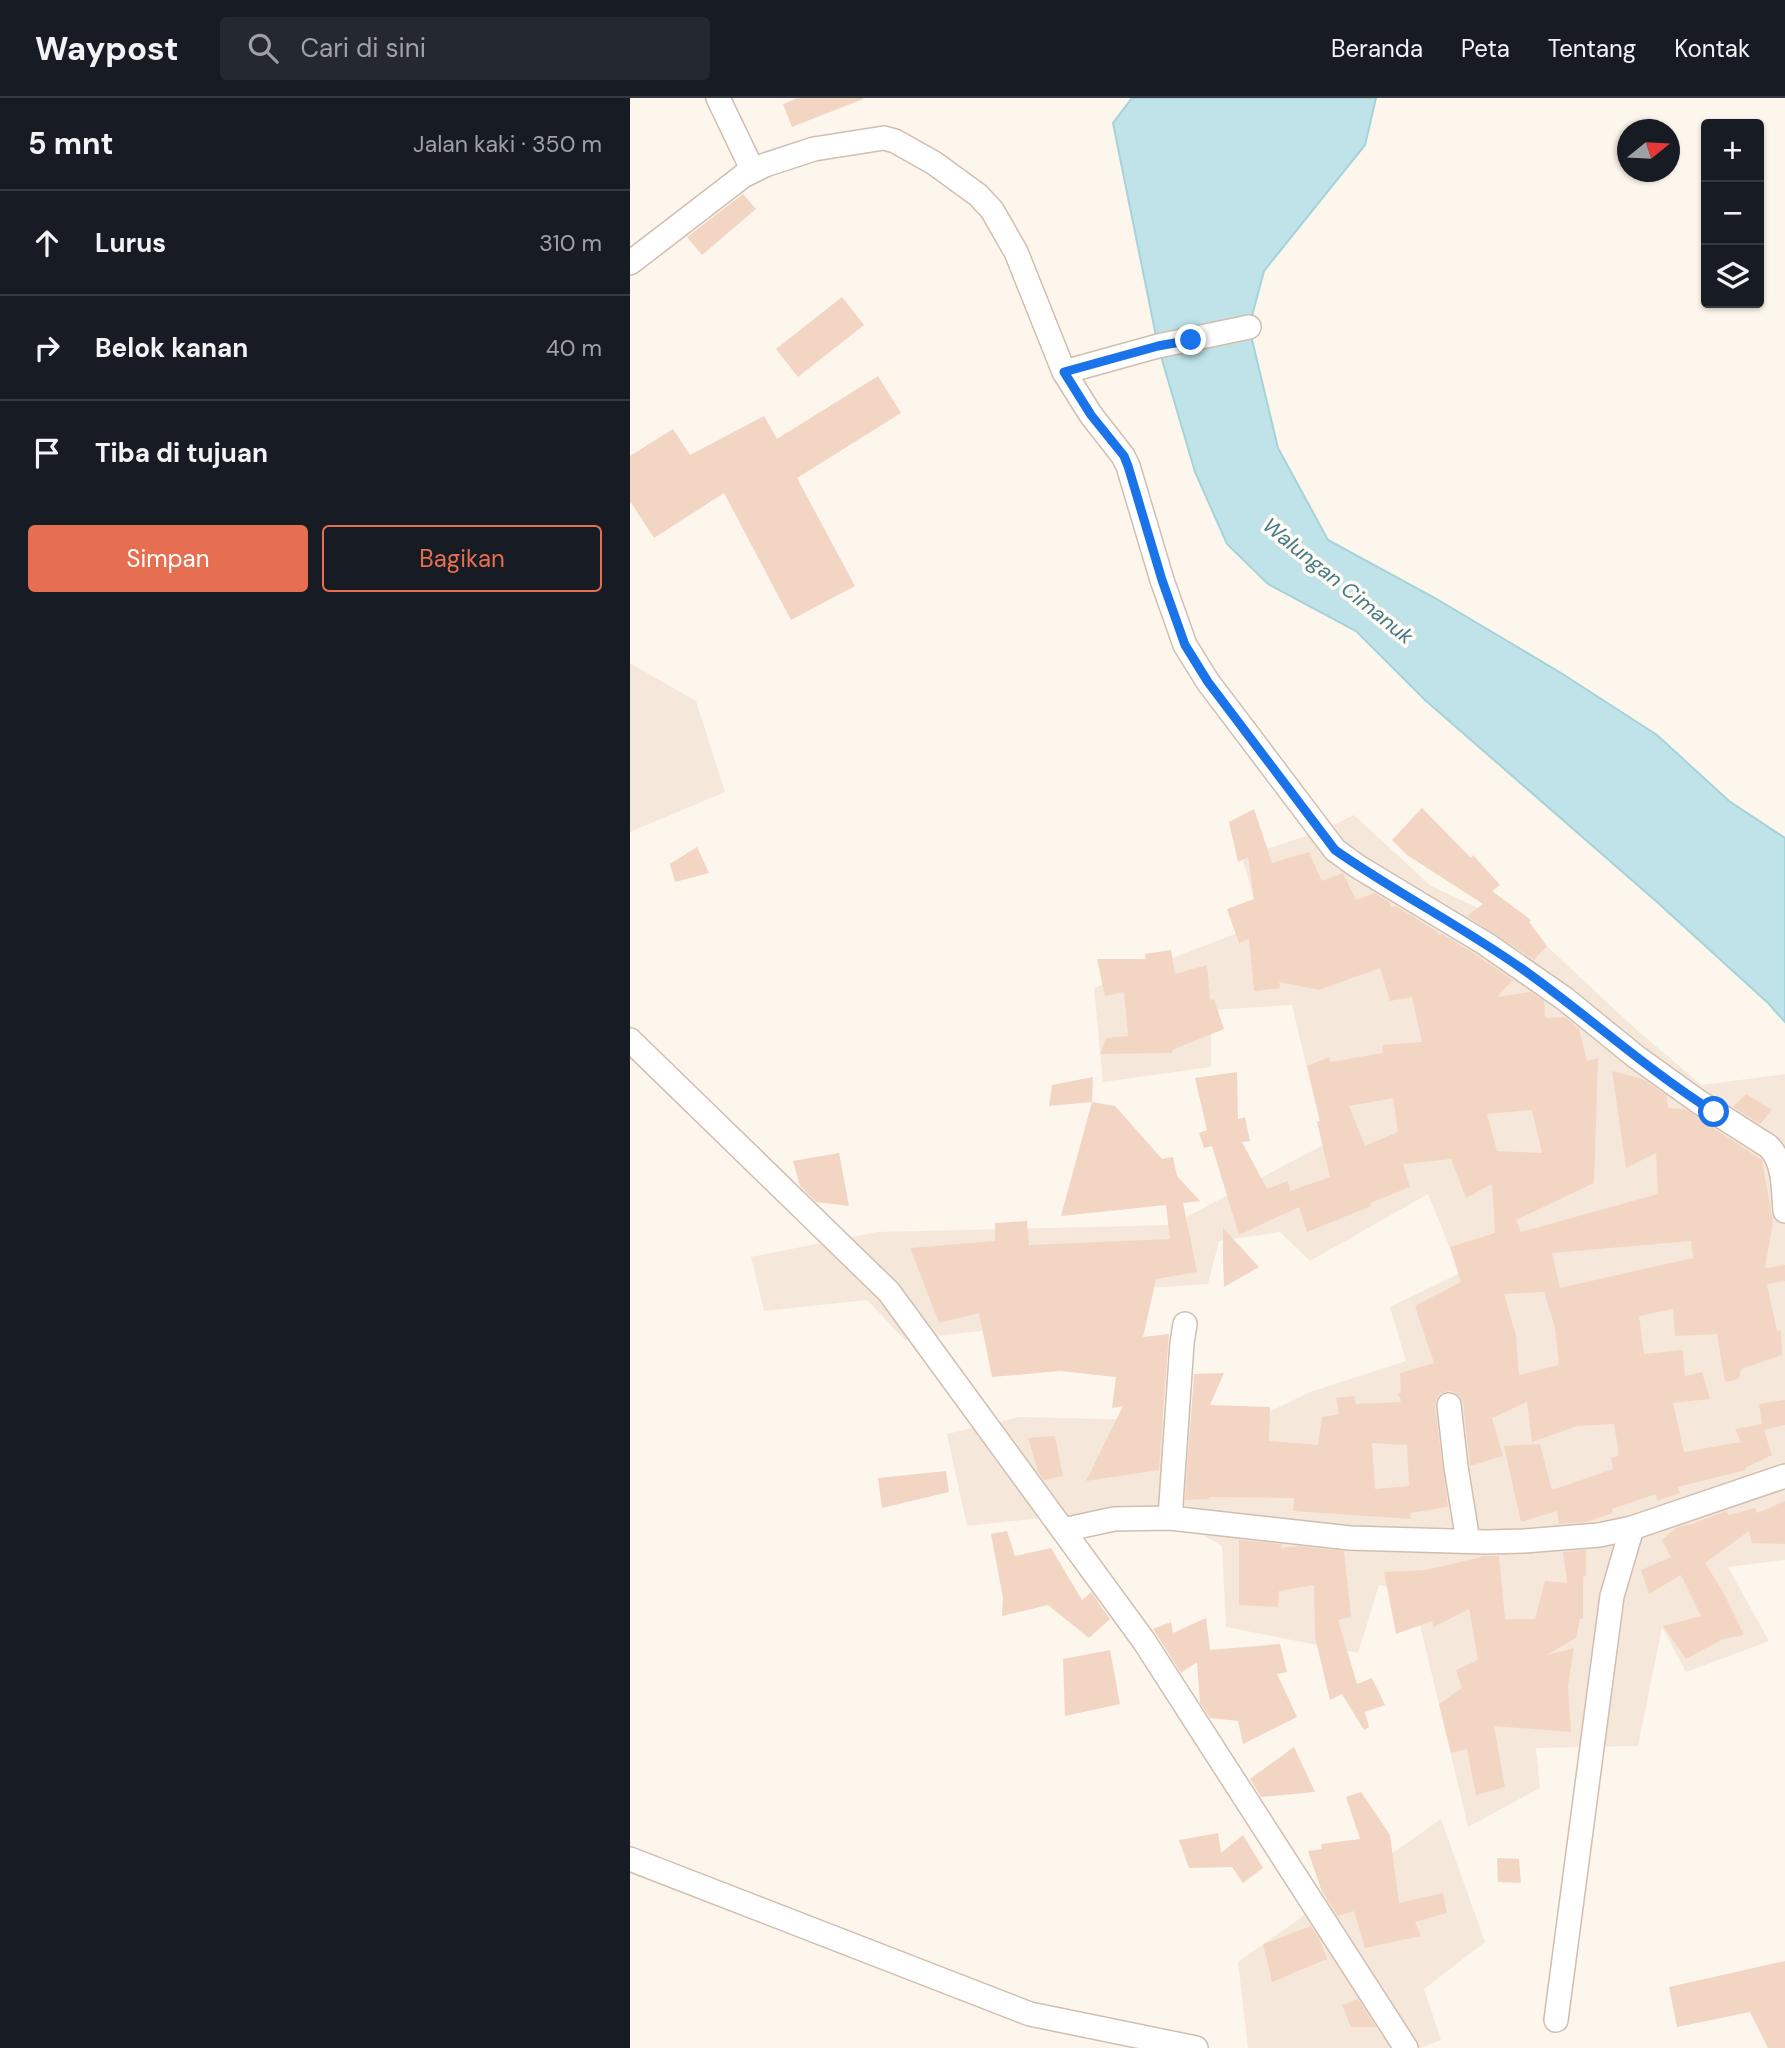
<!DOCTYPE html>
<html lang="id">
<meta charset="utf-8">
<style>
body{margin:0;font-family:"DM Sans",sans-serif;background:#242831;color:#f1f3f6}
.controls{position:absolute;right:21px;top:21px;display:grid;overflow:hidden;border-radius:7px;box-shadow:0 2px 5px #0004}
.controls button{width:63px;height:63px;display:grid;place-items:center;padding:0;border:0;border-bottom:2px solid #363941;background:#171b24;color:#f1f3f6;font:35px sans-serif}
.compass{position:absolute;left:987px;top:21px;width:63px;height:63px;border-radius:50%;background:#171b24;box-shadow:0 2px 5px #0004;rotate:72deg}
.stop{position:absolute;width:21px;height:21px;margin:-16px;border:5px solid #1a73e8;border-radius:50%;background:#fff}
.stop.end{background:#1a73e8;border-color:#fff;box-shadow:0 2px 7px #0008}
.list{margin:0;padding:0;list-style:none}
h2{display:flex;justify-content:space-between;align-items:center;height:91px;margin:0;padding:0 28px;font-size:30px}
h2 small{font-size:23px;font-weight:400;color:#9ea1a6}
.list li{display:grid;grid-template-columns:46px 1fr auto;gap:21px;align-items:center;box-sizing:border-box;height:105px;padding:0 28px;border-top:2px solid #363941}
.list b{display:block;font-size:26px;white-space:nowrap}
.list em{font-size:23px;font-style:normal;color:#9ea1a6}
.actions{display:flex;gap:14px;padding:21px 28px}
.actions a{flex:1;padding:16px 0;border:2px solid #e76f51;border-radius:7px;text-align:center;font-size:24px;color:#e76f51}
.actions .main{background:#e76f51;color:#fff}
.icon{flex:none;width:38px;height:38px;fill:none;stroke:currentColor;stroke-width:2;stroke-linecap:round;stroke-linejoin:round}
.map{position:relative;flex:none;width:1155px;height:1950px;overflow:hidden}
header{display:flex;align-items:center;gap:42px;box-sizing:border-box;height:98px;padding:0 35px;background:#171b24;border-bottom:2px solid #363941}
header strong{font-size:33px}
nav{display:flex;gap:38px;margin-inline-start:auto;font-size:24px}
.search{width:490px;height:63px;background:#242831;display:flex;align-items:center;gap:18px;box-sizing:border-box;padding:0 24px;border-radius:7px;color:#9ea1a6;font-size:26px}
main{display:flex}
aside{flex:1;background:#171b24}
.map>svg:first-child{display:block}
.residential{fill:#f5e8da}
.water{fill:#bfe3e8;stroke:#a5d3da;stroke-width:2}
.building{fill:#f3d5c3;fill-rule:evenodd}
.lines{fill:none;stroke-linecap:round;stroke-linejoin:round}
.minor-casing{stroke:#d1beb0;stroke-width:26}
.minor{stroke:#fff;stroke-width:23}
.route{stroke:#1a73e8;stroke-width:9}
.labels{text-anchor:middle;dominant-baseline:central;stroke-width:7;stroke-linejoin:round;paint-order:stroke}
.water-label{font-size:21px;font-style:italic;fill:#437c86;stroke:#fffaf3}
</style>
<header>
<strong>Waypost</strong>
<div class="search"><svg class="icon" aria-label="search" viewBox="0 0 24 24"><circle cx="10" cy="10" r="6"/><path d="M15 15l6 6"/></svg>Cari di sini</div>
<nav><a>Beranda</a><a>Peta</a><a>Tentang</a><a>Kontak</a></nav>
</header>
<main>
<aside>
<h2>5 mnt<small>Jalan kaki · 350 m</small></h2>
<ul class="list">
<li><svg class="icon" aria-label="ahead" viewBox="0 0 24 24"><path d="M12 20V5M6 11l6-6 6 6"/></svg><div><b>Lurus</b></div><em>310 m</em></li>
<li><svg class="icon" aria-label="right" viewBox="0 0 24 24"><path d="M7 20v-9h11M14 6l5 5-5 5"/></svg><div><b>Belok kanan</b></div><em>40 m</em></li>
<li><svg class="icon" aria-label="arrive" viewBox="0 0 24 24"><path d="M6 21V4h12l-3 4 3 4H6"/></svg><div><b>Tiba di tujuan</b></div></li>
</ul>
<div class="actions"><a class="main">Simpan</a><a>Bagikan</a></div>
</aside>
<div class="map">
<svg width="1155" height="1950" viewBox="0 0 1155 1950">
<rect width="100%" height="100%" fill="#fdf6ec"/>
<g class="residential">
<polygon points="0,565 66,603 95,694 0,734"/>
<polygon points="724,717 801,788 904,836 999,925 1071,987 1155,976 1155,1462 1098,1469 1139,1543 1056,1574 1032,1529 1008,1648 906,1650 910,1690 838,1729 782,1493 749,1487 728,1555 596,1529 592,1448 523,1408 337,1428 317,1336 389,1319 565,1323 629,1319 680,1294 776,1263 760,1209 830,1175 798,1096 680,1163 650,1134 589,1143 578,1186 488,1192 375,1230 275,1242 237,1202 134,1213 121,1159 247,1134 541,1127 695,1046 662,907 581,912 581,969 473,984 464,890 631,826 612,759 689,734"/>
<polygon points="811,1721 855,1844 794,1891 811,1942 790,1950 618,1950 608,1864"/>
</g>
<polygon class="water" points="502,0 746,0 735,47 634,173 619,229 648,350 698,442 805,500 931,575 1027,637 1099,703 1155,740 1155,924 1138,905 1027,804 795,602 726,533 638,486 597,446 565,374 528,248 483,25"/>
<g class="building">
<polygon points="168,0 233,0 233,1 162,29 153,6"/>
<polygon points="113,96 126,111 72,157 57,139"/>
<polygon points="212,199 234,227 168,279 146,251"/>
<polygon points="248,278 271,315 167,380 225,488 161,522 94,395 24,440 0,403 0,358 43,331 60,357 134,318 147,341"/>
<polygon points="792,710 841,760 843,757 870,787 862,793 901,822 899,824 917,848 904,862 837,818 853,806 777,757 762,742"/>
<path d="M624,711L642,765L679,754L692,783L713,775L726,802L745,795L759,804L761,809L766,808L808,834L809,837L812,836L848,858L883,882L867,899L901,894L914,903L915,920L935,919L949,931L957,963L968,960L964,1085L886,1122L891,1134L1028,1096L1026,1055L996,1070L982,973L1013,981L1036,997L1038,1010L1055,1011L1132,1062L1143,1124L1135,1170L1155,1167V1183L1137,1186L1147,1233L1151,1232L1152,1257L1111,1271L1109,1281L1095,1284L1087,1236L1045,1238L1043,1211L1009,1218L1014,1256L1053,1252L1055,1278L1072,1274L1080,1301L1043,1305L1054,1354L1111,1344L1105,1331L1132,1326L1129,1306L1155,1302V1327L1134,1332L1142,1357L1115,1370L1116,1372L1048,1389L1050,1395L1027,1403L1026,1396L982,1411L983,1415L956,1424L929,1426L927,1413L891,1424L874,1348L910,1346L922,1392L983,1371L981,1360L989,1357L984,1326L947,1328L902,1344L897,1304L862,1320L873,1358L840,1368L833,1305L830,1298L824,1294L818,1293L810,1296L806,1302L805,1309L818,1409L780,1415L781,1421L663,1413L664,1400L579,1399V1401L555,1402L564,1276L594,1275L580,1307L640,1309L639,1343L688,1347L692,1319L709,1316L706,1300L724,1298L726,1306L771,1304L768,1295H771L770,1275L804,1265L785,1208L831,1184L820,1149L865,1135L862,1086L836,1100L821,1061L773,1066L780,1089L740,1105L741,1108L677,1134L669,1109L609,1137L582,1048L574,1050L569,1035L577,1032L565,980L607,974L608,1021L615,1019L620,1043L612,1044L637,1091L658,1083L660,1093L700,1079L687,1024L690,1023L677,968L699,959L700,964L753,955L752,947L792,944L782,899L760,903L750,870L689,892L649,884L650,890L624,893L619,841L609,845L597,811L624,801L618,759L608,764L599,724ZM763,1000L768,1034L735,1048L719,1008ZM902,1012L912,1055L867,1053L857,1016ZM1061,1143L1063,1160L930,1190L922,1155ZM914,1194L925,1230L929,1267L889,1277L886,1237L874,1196ZM742,1345L777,1347L779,1388L745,1391Z"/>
<polygon points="67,749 79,775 45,784 40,766"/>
<polygon points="541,852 545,876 577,867 580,902 584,901 594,931 542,952 542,955 470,956 476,940 498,938 494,894 475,898 467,861 516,861 515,856"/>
<polygon points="463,979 462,1004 419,1008 422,987"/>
<polygon points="1116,996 1142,1012 1130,1026 1103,1009"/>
<polygon points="462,1004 485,1008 532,1061 543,1059 547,1078 570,1103 553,1105 567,1174 526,1181 513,1239 539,1236 529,1372 456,1383 493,1308 482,1310 486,1279 430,1273 362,1279 349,1215 309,1225 280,1150 365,1143 365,1125 397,1123 399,1147 540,1141 536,1107 431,1118"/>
<polygon points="209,1055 219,1108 186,1104 170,1088 163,1063"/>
<polygon points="593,1130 629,1169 594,1189 593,1160"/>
<polygon points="425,1338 433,1378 414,1382 408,1374 398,1340"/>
<polygon points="316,1373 319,1394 252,1410 248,1380"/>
<polygon points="1155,1403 1155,1446 1122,1445 1119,1433 1075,1465 1092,1492 1114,1537 1093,1541 1056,1561 1033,1528 1071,1518 1051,1477 1019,1496 1011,1472 1041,1459 1032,1442 1046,1430 1058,1426 1059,1427 1096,1413 1099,1417 1125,1410 1127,1415"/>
<polygon points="377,1433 385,1458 421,1450 452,1502 461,1494 480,1521 459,1540 418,1507 372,1518 373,1500 361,1436"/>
<polygon points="609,1442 652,1446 651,1450 668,1448 714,1453 721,1519 708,1522 727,1586 742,1580 755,1607 735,1614 739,1629 734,1632 712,1596 700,1602 685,1539 684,1487 649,1493 648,1509 609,1507"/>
<polygon points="956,1452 956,1478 953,1479 953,1521 950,1521 946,1540 917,1557 944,1550 938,1588 941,1634 864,1628 875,1689 846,1697 837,1651 821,1655 809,1606 832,1590 826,1572 848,1562 839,1511 804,1529 802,1523 766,1536 754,1474 796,1472 851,1459 851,1458 869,1458 875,1521 905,1521 915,1483 937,1485 933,1454"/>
<polygon points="576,1520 580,1552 650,1546 657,1574 647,1576 667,1619 613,1646 608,1623 580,1620 570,1605 567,1564 551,1575 523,1531 541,1524 543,1535"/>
<polygon points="480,1552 490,1606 435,1618 433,1561"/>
<polygon points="664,1649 685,1694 631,1699 620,1681"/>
<polygon points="731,1694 760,1737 769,1805 813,1795 817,1815 785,1824 791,1838 735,1850 724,1813 708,1818 692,1794 678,1753 692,1751 691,1746 730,1741 716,1699"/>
<polygon points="588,1735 591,1755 613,1737 633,1770 613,1785 602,1769 559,1770 549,1742"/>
<polygon points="867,1760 889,1761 891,1785 868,1784"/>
<polygon points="681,1828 689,1840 697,1861 642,1884 633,1846"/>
<polygon points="1155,1863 1155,1950 1138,1950 1120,1914 1047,1929 1039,1889"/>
<polygon points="728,1901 746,1929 721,1929 712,1907"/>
</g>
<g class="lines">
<g class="minor-casing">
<g id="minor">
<polyline points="88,0 123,73"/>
<path d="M0,165L113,78L135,67L184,51L254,40L265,43L304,65L348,97L362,112L386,154L434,274L461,317L493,358L498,368L532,482L555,547L578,584L705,752L727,768L856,846L935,901L1005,958L1069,1004L1138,1048C1155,1064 1153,1091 1155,1113"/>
<polyline points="434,274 528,248 619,229"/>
<polyline points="0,942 259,1194 514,1543 776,1950"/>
<polyline points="819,1307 826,1369 838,1443"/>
<polyline points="540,1420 552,1245 555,1226"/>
<polyline points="433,1432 484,1421 540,1420 720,1440 856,1444 894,1443 969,1437 1002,1430 1155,1378"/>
<polyline points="0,1761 400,1916 566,1950"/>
<polyline points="926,1922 982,1498 1002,1430"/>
</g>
</g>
<use href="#minor" class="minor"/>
</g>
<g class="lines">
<path class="route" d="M561,242L528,248L434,274L461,317L494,358L498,368L532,482L555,547L578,584L705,752C765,794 831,828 891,870C956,916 1016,971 1084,1014"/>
</g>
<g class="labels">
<g class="water-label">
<text transform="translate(708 483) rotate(39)">Walungan Cimanuk</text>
</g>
</g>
</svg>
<div class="controls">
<button>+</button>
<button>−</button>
<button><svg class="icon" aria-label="layers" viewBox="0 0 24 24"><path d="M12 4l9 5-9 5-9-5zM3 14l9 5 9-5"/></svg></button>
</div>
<svg class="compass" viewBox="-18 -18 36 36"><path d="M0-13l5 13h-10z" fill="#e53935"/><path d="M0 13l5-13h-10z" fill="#9ea1a6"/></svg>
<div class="stop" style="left:1084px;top:1014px"></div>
<div class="stop end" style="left:561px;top:242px"></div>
</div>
</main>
